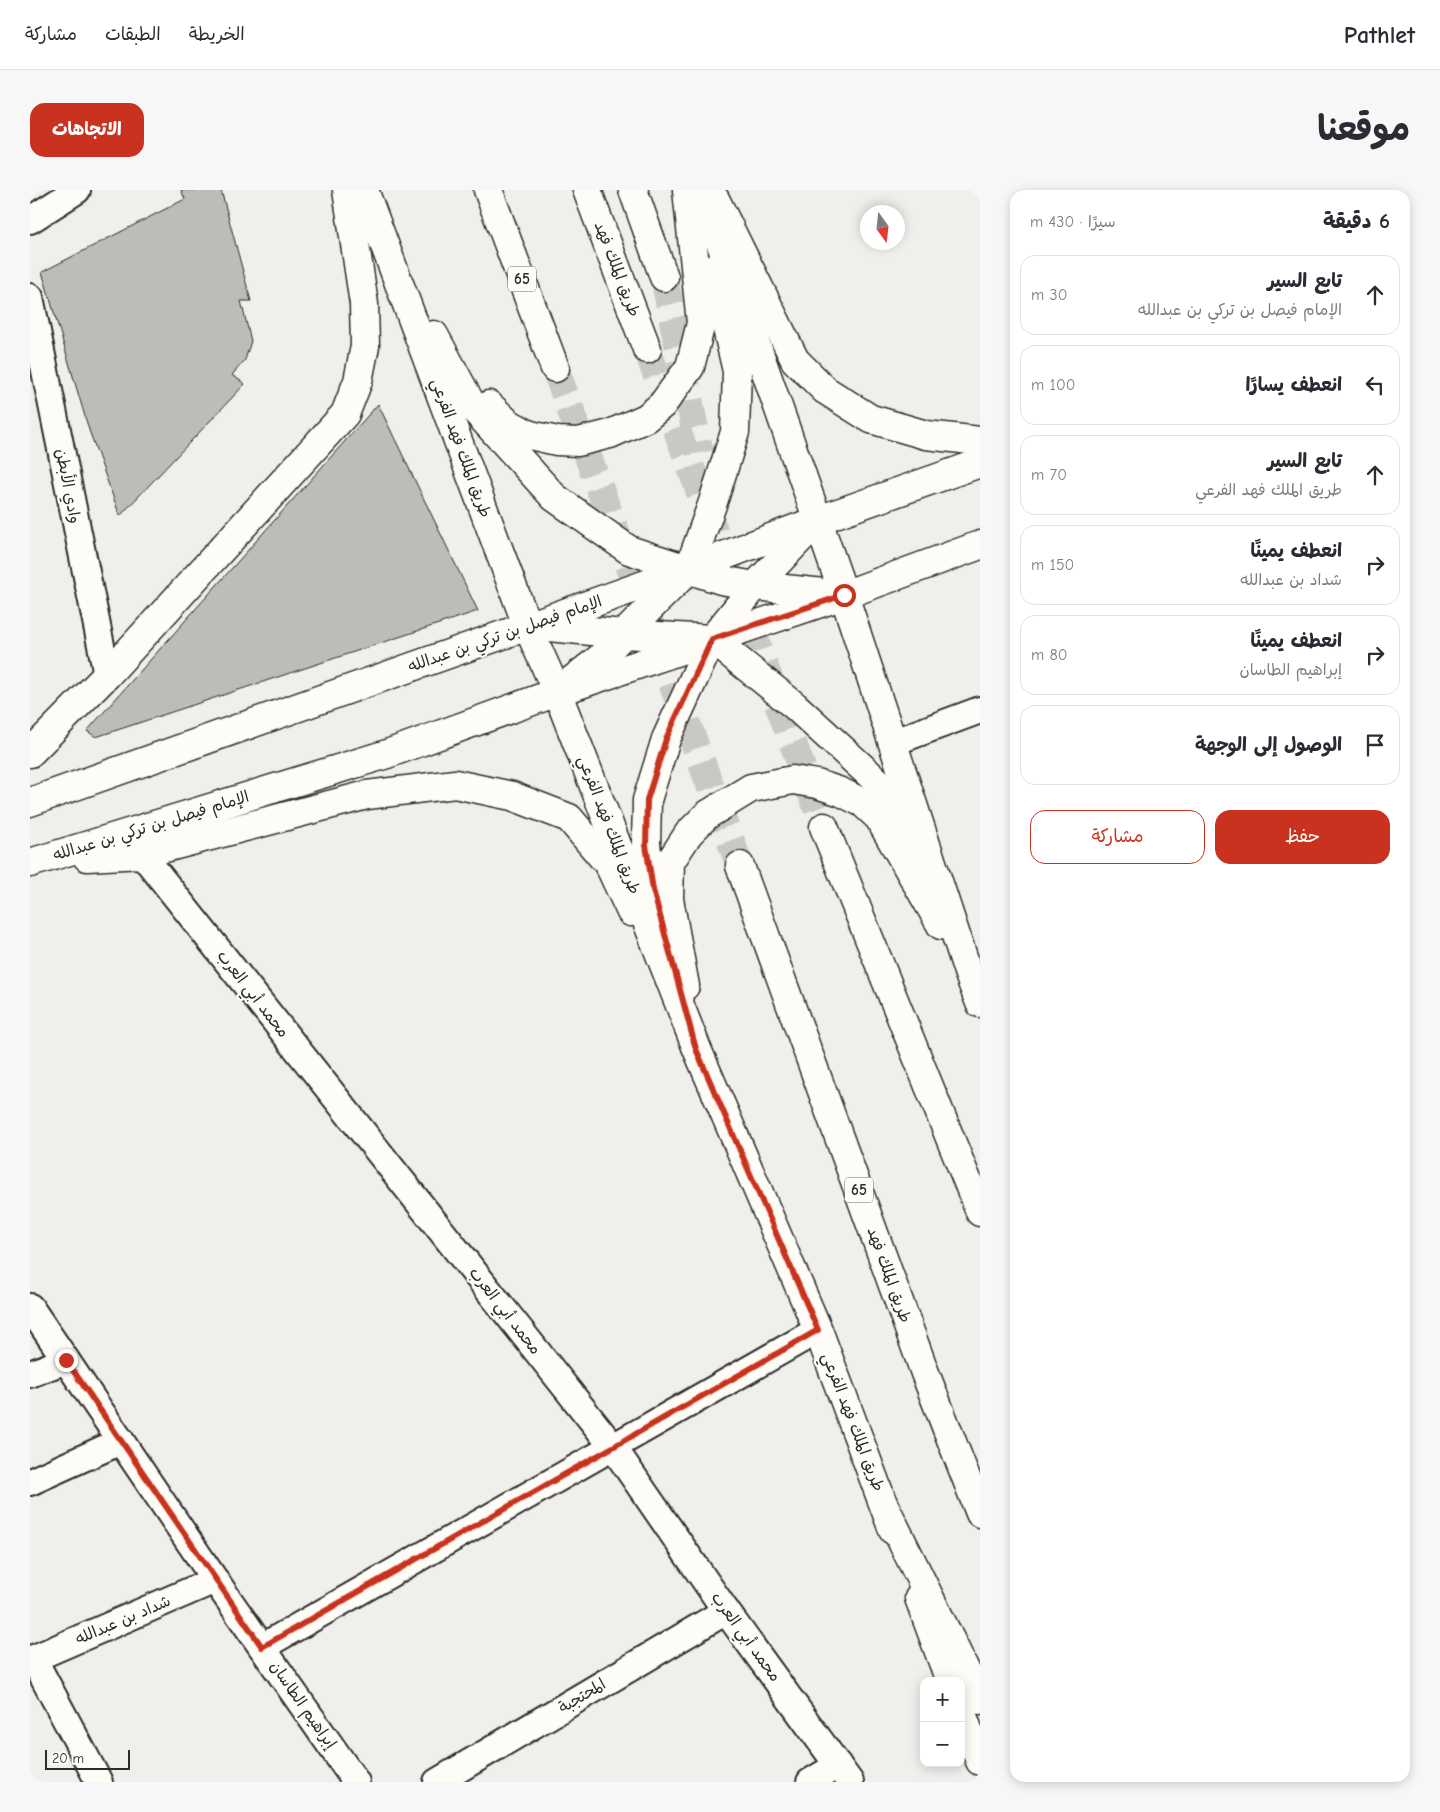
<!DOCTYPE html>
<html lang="ar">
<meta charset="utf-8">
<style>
body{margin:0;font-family:"Comic Neue","Playpen Sans Arabic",sans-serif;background:#f7f7f7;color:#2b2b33;direction:rtl}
.controls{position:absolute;right:15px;bottom:15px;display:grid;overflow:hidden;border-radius:10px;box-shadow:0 2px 12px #0003}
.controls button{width:45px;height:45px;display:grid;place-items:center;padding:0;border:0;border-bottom:1px solid #e1e1e2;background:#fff;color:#2b2b33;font:25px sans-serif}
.compass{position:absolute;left:830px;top:15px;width:45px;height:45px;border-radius:50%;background:#fff;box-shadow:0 2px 12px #0003;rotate:165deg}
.scale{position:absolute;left:15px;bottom:12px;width:85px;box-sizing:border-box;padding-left:5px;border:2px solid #2b2b2b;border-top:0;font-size:14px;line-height:18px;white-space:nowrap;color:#2b2b2b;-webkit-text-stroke:4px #fdfcf7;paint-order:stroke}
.stop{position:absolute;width:15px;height:15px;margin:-11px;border:4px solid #c8321e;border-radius:50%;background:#fff}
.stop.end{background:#c8321e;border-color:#fff;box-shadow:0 1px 5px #0008}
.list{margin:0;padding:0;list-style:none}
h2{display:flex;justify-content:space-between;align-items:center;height:65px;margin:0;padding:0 20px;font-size:21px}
h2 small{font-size:16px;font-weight:400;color:#7c7c81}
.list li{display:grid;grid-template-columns:32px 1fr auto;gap:15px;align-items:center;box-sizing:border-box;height:80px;margin:0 10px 10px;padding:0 10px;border:1px solid #e1e1e2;border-radius:15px}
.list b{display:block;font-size:19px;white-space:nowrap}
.list p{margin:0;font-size:16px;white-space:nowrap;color:#7c7c81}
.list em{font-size:16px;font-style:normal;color:#7c7c81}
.actions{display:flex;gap:10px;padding:15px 20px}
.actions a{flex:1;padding:11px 0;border:1px solid #c8321e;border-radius:15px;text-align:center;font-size:18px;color:#c8321e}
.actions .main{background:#c8321e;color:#fff}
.icon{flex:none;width:28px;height:28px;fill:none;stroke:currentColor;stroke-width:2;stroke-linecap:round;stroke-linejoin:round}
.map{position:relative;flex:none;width:950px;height:1592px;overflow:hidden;direction:ltr;border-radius:15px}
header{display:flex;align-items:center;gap:30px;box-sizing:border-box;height:70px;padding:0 25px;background:#fff;border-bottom:1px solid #e1e1e2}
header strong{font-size:24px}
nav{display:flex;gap:28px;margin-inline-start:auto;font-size:18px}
.intro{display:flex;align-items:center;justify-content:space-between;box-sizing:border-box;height:120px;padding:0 30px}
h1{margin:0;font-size:35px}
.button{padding:12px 22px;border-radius:15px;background:#c8321e;color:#fff;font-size:18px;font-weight:700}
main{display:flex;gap:30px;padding:0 30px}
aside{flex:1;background:#fff;border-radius:15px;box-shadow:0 2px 12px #0003}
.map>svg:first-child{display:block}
.building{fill:#bdbcb8;stroke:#2b2b2b}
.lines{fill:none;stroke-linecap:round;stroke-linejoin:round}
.highway-tunnel{stroke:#c9c8c5;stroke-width:28;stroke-dasharray:28 14;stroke-linecap:butt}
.street-casing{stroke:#2b2b2b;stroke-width:30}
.secondary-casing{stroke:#2b2b2b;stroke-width:31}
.primary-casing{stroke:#2b2b2b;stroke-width:31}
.highway-casing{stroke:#2b2b2b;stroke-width:31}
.street{stroke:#fdfcf7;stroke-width:26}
.secondary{stroke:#fdfcf7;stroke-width:28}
.primary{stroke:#fdfcf7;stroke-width:28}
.highway{stroke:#fdfcf7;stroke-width:28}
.route{stroke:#c8321e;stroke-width:6}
.labels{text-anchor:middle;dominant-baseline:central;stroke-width:4.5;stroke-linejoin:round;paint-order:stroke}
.shield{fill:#fdfcf7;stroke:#6a6a68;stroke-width:1}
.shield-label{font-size:15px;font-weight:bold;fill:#2b2b2b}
.street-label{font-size:16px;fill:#2b2b2b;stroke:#fdfcf7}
</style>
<header>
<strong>Pathlet</strong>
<nav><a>الخريطة</a><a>الطبقات</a><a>مشاركة</a></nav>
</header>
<div class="intro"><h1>موقعنا</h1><a class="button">الاتجاهات</a></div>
<main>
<aside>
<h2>6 دقيقة<small>سيرًا · 430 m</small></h2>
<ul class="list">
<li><svg class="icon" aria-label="ahead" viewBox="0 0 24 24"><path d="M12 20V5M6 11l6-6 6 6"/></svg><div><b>تابع السير</b><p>الإمام فيصل بن تركي بن عبدالله</p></div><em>30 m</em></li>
<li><svg class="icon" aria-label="left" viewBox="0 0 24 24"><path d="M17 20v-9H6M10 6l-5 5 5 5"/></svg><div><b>انعطف يسارًا</b></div><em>100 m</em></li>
<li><svg class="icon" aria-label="ahead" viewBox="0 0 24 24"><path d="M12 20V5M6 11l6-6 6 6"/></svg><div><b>تابع السير</b><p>طريق الملك فهد الفرعي</p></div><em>70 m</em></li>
<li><svg class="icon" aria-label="right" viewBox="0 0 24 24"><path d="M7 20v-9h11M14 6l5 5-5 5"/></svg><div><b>انعطف يمينًا</b><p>شداد بن عبدالله</p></div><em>150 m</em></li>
<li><svg class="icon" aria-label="right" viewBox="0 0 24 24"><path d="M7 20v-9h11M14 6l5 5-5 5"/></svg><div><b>انعطف يمينًا</b><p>إبراهيم الطاسان</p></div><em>80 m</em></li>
<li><svg class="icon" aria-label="arrive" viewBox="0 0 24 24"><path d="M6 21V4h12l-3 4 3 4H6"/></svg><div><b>الوصول إلى الوجهة</b></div></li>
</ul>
<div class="actions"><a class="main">حفظ</a><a>مشاركة</a></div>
</aside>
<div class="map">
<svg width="950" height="1592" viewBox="0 0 950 1592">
<rect width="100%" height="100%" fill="#f0efeb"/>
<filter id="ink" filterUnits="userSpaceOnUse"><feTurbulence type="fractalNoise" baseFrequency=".02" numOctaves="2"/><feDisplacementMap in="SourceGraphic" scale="10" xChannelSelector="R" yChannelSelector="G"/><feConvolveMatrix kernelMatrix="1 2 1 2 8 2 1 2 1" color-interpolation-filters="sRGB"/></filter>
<g filter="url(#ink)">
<g class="building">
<polygon points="151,0 191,0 221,111 211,111 221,151 215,170 202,185 215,194 90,326 59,240 12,82 155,9"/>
<polygon points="348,214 448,421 66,547 57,541"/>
</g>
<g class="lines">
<g class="highway-tunnel">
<polyline points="634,87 670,263"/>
<polyline points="617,159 794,637"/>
<polyline points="525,178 710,676"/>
</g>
<g class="street-casing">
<g id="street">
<polyline points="0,30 47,0"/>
<polyline points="0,107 77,485"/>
<polyline points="864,552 950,520"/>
<polyline points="112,664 583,1257 696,1421 820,1592"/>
<polyline points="0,1117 185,1390 326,1592"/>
<polyline points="0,1184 36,1170"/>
<polyline points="0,1292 91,1251"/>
<polyline points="232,1457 788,1140"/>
<polyline points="3,1468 69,1592"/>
<polyline points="0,1470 185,1390"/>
<polyline points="407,1592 696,1421"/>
<polyline points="780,1592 808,1575"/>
</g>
</g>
<g class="secondary-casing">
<g id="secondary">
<polyline points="685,9 765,170 795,200 841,229 896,245 950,251"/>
<polyline points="0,563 77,485 315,224 328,191 335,156 334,114 317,0"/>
<polyline points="0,612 659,379 788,330 950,273"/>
<polyline points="57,667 112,664 337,605 425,594 482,606 539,628 579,675 601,722"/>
<polyline points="0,673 357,564 527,502 814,405 950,355"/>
</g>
</g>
<g class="primary-casing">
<g id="primary">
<polyline points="334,0 497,435 527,502 667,859 788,1140 863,1340"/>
<polyline points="672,0 814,405 938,782 950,813"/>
<polyline points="404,145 444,219 524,307 599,360 691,390 725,396 814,405"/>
<polyline points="459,215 478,233 500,245 527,251 548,252 580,244 616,228 632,215 660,177 671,133 657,0"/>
<polyline points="497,435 593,444 682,449 765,516 849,593 878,646"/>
<polyline points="527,502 569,469 659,379 683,312 705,242 707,181 683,79"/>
<polyline points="629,723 623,700 616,655 617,610 636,549 682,449 725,396 788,330"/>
<polyline points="655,796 639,709 640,672 659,643 677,625 721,598 763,590 787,594 811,602 833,613 849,628 911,735"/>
<polyline points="889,1408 920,1491"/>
<polyline points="931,1521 950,1571"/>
</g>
</g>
<g class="highway-casing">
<g id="highway">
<polyline points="458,0 525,178"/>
<polyline points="557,0 617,159"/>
<polyline points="603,0 634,87"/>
<polyline points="794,637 950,1022"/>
<polyline points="710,676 895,1183 950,1323"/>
<polyline points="855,1317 950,1510"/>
</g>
</g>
<use href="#street" class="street"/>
<use href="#secondary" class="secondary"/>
<use href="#primary" class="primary"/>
<use href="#highway" class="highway"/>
</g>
</g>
<g class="lines" filter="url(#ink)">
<polyline class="route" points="36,1170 232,1457 788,1140 666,859 623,700 616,655 617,610 636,549 682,449 814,405"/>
</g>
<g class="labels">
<g class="shield">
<rect x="478" y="76.5" width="28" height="25" rx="4"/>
<rect x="815" y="987.5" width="28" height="25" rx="4"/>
</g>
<g class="shield-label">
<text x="492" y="89">65</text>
<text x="829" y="1000">65</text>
</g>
<g class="street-label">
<text transform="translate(587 79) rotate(69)">طريق الملك فهد</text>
<text transform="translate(431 258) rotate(70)">طريق الملك فهد الفرعي</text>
<text transform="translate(38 296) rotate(79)">وادي الأبطن</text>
<text transform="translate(475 444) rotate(-19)">الإمام فيصل بن تركي بن عبدالله</text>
<text transform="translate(579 635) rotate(69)">طريق الملك فهد الفرعي</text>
<text transform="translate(121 636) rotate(-17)">الإمام فيصل بن تركي بن عبدالله</text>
<text transform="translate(223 804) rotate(52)">محمد أبي العرب</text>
<text transform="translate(859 1085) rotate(70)">طريق الملك فهد</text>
<text transform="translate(475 1121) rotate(52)">محمد أبي العرب</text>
<text transform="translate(823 1232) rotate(69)">طريق الملك فهد الفرعي</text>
<text transform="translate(93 1430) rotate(-23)">شداد بن عبدالله</text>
<text transform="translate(716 1447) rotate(54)">محمد أبي العرب</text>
<text transform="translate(552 1506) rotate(-31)">المحتجبة</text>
<text transform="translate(273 1515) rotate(55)">إبراهيم الطاسان</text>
</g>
</g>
</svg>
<div class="controls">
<button>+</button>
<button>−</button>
</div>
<svg class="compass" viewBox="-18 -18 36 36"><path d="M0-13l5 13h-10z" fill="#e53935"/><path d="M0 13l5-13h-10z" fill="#7c7c81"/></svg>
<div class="scale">20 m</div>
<div class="stop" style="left:814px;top:405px"></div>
<div class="stop end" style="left:36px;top:1170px"></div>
</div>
</main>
